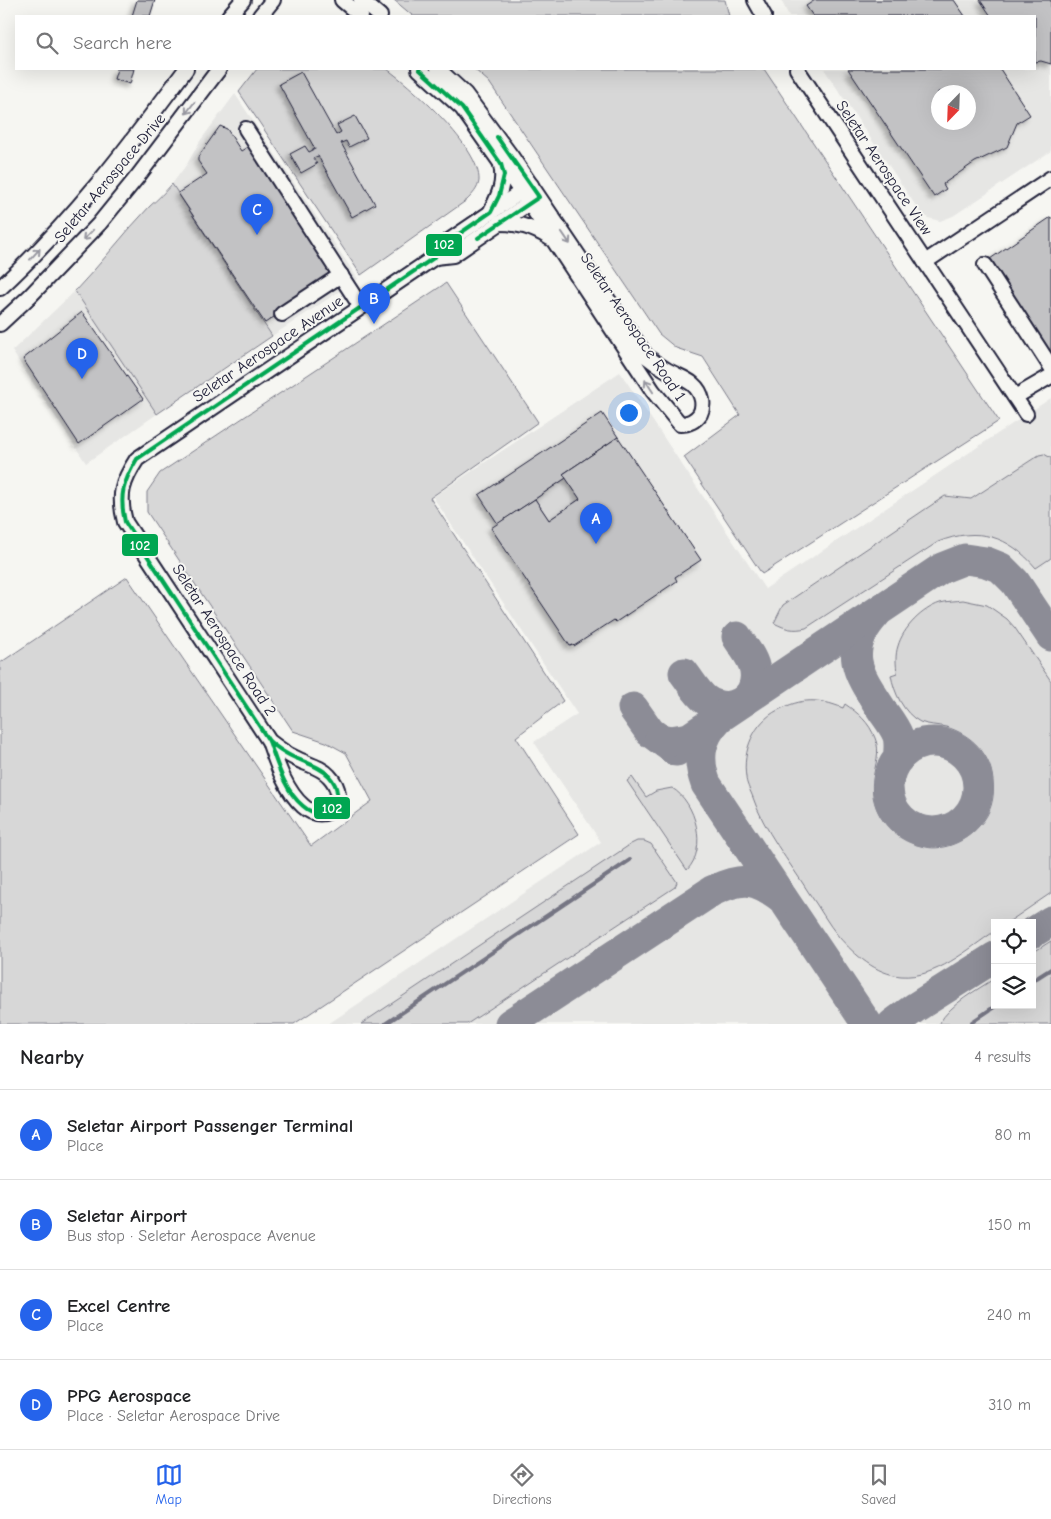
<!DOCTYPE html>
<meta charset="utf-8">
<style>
body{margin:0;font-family:"Comic Neue",sans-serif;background:#f6f6f6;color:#202124}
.controls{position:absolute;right:15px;bottom:15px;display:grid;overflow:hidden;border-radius:0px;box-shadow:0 5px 20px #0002}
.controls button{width:45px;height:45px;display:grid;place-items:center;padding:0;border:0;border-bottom:1px solid #e0e0e0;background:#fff;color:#202124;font:25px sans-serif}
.compass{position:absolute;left:931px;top:85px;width:45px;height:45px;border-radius:50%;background:#fff;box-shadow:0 5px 20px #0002;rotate:203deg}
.you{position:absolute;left:628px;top:412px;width:18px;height:18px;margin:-12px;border:4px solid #fff;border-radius:50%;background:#1a73e8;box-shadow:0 0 0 8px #1a73e833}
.badge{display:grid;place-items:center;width:32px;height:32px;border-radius:50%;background:#2563eb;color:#fff;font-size:16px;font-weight:700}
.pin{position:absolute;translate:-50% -41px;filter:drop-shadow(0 1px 2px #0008)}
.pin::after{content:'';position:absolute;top:26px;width:18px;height:15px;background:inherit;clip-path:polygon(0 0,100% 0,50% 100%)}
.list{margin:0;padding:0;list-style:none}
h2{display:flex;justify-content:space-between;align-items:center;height:65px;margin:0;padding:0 20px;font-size:21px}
h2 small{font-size:16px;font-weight:400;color:#757577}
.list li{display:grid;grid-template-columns:32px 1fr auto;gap:15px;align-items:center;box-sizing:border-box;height:90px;padding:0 20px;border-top:1px solid #e0e0e0}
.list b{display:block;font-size:19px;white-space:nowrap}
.list p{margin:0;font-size:16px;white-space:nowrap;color:#757577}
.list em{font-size:16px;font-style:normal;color:#757577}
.icon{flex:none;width:28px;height:28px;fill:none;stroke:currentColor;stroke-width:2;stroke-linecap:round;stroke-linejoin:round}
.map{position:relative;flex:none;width:1051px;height:1024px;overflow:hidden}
.search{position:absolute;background:#fff;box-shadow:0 5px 20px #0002;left:15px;right:15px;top:15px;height:55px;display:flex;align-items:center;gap:12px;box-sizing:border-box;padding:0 18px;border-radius:0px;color:#757577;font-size:19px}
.sheet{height:425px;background:#fff}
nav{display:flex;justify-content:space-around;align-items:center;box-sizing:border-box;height:70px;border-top:1px solid #e0e0e0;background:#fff;font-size:14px;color:#757577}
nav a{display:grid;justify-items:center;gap:2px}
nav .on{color:#2563eb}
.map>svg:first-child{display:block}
.built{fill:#e6e6e4;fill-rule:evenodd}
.green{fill:#d7d7d7;stroke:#7c7c89}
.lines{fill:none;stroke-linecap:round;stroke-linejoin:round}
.stream{stroke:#757583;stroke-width:4}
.taxiway{stroke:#8c8c96;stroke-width:31}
.building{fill:#c2c2c4;stroke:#22223b;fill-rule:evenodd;filter:url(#shadow)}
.minor-casing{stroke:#22223b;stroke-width:18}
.minor{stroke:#f6f6f2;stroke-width:14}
.bus-1-casing{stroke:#f6f6f2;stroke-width:8}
.bus-1{stroke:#00a651;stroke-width:4}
.oneway{stroke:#9797a0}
.labels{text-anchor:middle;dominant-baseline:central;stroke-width:4;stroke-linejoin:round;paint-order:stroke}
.street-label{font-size:16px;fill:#22223b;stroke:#f6f6f2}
.line-badge{stroke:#f6f6f2;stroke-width:2}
.badge-label{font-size:14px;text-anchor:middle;font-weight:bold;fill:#fff}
</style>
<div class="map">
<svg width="1051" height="1024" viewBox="0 0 1051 1024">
<defs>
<filter id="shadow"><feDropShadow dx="-3.5" dy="3.5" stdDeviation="2.5" flood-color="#0004"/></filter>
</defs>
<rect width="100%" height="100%" fill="#f6f6f2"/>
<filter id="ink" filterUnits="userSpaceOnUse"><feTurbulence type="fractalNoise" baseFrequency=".02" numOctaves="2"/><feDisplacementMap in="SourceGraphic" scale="10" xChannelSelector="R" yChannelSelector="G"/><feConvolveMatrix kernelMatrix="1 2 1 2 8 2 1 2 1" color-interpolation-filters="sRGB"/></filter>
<g filter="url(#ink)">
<g class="built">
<path d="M781,0H1051V151L953,216L940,221L928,218L920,212L824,69H1035V16H789ZM938,92H968V122H938Z"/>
<polygon points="235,94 358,279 272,336 172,184 187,164 200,141"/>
<polygon points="75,291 157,414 86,463 12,351"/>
<path d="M620,372L765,589L1051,398V1024H328L601,842L534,742L577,714L433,497ZM995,923H1032V1005H995Z"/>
</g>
<g class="green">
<polygon points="394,0 725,0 729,16 413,16"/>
<path d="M257,69H387C412,87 481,148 479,181C478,189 472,195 467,200L361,275L239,92Z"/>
<polygon points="474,69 764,69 999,421 762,574 684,457 740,415 703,357 676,348 659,334 489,82"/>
<path d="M172,184L272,336L157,414L75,291C101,264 124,233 150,206C158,199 165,192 172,184Z"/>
<polygon points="446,283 538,422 430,498 563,701 516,737 579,834 294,1024 0,1024 0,663 127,577 311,846 372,801 346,753 326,742 293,731 147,512 147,492 160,473"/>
<path d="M1044,454L1051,458V558L1036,568C1009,536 978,526 938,542L806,628C793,631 786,629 774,623L783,605L945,496L971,499L1039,455Z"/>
<polygon points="566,478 580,499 549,520 535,499"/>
<path d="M963,600L987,605L1007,619L1015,628L1051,681V893L1007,923H995V931C968,949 935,979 901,976C876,974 855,955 839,937C828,924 819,907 809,893C789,861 764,831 752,795C750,790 746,783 746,777C742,751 754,722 778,710C802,698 818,698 843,708L845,704C858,713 869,722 875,738C881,752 875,764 873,779C868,812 893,841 925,847C945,851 966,841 979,826C991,814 995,797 993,781C991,754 971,734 946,727C937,725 928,725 920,722C903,713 894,692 891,675L897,673C896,664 895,655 898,646C903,628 922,609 940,603C947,601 956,601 963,600Z"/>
<path d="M632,777L646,797L656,791L672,788C696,802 708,849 687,870L627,781Z"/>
<polygon points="637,841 644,841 651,844 677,882 675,887 467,1024 361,1024 631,844"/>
<path d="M1051,941V1024H939C951,1003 976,991 995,978V1005H1032V953Z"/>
</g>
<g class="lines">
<g class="stream">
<polyline points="1032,981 1051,969"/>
<polyline points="972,1022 997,1005"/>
<polyline points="385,1024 630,860"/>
</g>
<g class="taxiway">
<path d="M875,615C840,654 861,677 884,713C889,720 895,728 898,736C900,744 899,752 898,759"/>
<path d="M684,673C691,682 697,693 706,700C729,716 759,700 755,671C754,659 744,648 737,637"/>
<polyline points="633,708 650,732 676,751"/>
<path d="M717,720C699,739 697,760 706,784L867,1024"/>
<polyline points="660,739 671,741 689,738 942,568 965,559 986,562 1001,568 1015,582 1051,636"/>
<circle cx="933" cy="787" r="45"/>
<polyline points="1032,933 1051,921"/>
<path d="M510,1024L712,891C743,877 754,877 782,898"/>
<polyline points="893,1024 916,1007 995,957"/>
</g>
</g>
<g class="building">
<polygon points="137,0 155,0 150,16 132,16"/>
<polygon points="815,0 954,0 965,16 813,16 806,6"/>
<polygon points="980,0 1051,0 1051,64 1041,61 1035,62 1035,16 991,16"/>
<polygon points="117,69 134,69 130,84 114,79"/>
<path d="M848,69H1000L1030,115L1017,123L1007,147L975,162L943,184L946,189L934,197ZM938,92H968V122H938Z"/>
<polygon points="301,72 336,135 341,132 337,125 355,116 367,138 349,147 346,141 341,143 375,204 352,217 318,156 313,158 317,164 301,173 290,154 305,146 309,152 315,149 279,84"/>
<polygon points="220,126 227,129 241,151 249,146 335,276 265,323 178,193 207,174 198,161 198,157"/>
<polygon points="1051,217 1051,354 987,261"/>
<polygon points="82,312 143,399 79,444 23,359"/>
<polygon points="602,413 618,437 563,474 566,478 498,524 479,495"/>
<polygon points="618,437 701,560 675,577 677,581 616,622 614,620 574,646 573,645 570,646 491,528 535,499 549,520 580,499 563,474"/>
</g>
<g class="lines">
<g class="minor-casing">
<g id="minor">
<polyline points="342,0 361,16"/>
<polyline points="361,0 380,16"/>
<polyline points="755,0 764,16"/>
<polyline points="229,16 243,0"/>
<polyline points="260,16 273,0"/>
<path d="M419,69L462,108L529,203L653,391L680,424C688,424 695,421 700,414C702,410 703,405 702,400C698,380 679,378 665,369C658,365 652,361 646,356L511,156L465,94L438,69"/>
<polyline points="797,69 1026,414"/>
<polyline points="246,129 361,307"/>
<path d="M491,211C499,195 505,183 501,165"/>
<path d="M499,223C518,223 533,227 550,238"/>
<polyline points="435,257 453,255 535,199"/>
<polyline points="925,262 1051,178"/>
<polyline points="985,265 1051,367"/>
<path d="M0,288C71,223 129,146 186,69"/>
<polyline points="282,314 341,275"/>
<polyline points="0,324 30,296 99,224 138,176 219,69"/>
<polyline points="1015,397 1051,376"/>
<path d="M269,741C278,748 286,754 295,758C306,764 321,767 329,776C352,800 326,827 303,806C285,790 277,764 269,741L125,522C118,495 122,482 137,459L435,257L443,245L531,185"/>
</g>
</g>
<use href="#minor" class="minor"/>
<g class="bus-1-casing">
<g id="bus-1">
<polyline points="478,238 539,197 497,137"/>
<path d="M269,741C276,747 283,752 291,756C303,762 320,766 329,776C350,799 327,827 303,806C284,790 277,763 269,741Z"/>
<path d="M269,741L125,522C119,496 123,482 137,459L435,257L443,245L491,212L499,196L504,175L501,164L462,108L419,69"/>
</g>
</g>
<use href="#bus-1" class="bus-1"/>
</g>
<defs><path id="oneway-shaft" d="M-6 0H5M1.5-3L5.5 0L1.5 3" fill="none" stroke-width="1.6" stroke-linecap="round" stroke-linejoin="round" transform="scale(1.25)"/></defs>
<g class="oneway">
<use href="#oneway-shaft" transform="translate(190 108) rotate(127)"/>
<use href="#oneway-shaft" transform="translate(88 235) rotate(134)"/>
<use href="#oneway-shaft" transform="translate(566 238) rotate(56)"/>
<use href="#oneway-shaft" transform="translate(35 254) rotate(-48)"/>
<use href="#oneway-shaft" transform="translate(649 386) rotate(-123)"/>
</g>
</g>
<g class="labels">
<g class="street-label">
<text transform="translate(884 168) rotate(56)">Seletar Aerospace View</text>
<text transform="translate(110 178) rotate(-50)">Seletar Aerospace Drive</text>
<text transform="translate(633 327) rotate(56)">Seletar Aerospace Road 1</text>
<text transform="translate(268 349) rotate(-34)">Seletar Aerospace Avenue</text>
<text transform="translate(224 640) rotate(57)">Seletar Aerospace Road 2</text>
</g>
</g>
<g class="line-badge">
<rect x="425" y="233" width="38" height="24" rx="5" fill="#00a651"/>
<rect x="121" y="533" width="38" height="24" rx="5" fill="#00a651"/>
<rect x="313" y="796" width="38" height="24" rx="5" fill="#00a651"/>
</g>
<g class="badge-label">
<text x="444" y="249">102</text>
<text x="140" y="550">102</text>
<text x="332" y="813">102</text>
</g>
</svg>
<div class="controls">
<button><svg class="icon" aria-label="locate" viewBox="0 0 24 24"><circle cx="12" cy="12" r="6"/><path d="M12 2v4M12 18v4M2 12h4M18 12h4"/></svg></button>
<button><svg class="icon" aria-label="layers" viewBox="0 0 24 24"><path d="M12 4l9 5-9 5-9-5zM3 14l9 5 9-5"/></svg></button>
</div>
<svg class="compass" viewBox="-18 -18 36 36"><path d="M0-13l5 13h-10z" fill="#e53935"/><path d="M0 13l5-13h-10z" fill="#757577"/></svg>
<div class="you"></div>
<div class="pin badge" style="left:596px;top:544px">A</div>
<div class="pin badge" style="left:374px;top:324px">B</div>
<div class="pin badge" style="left:257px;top:235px">C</div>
<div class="pin badge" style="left:82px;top:379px">D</div>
<div class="search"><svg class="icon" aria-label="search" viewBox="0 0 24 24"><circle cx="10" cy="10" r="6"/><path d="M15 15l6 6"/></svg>Search here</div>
</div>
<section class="sheet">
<h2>Nearby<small>4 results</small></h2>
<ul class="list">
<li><span class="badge">A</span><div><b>Seletar Airport Passenger Terminal</b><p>Place</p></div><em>80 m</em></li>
<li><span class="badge">B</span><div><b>Seletar Airport</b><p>Bus stop · Seletar Aerospace Avenue</p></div><em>150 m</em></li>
<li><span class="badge">C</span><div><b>Excel Centre</b><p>Place</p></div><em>240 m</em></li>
<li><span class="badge">D</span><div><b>PPG Aerospace</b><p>Place · Seletar Aerospace Drive</p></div><em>310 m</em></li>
</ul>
</section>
<nav>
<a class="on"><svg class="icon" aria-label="map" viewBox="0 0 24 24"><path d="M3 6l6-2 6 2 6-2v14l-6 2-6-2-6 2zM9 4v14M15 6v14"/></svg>Map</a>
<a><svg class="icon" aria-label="directions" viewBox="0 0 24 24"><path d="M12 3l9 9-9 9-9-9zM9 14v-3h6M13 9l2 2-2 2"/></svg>Directions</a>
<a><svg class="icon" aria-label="saved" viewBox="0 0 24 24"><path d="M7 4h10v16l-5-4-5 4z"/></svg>Saved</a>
</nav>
